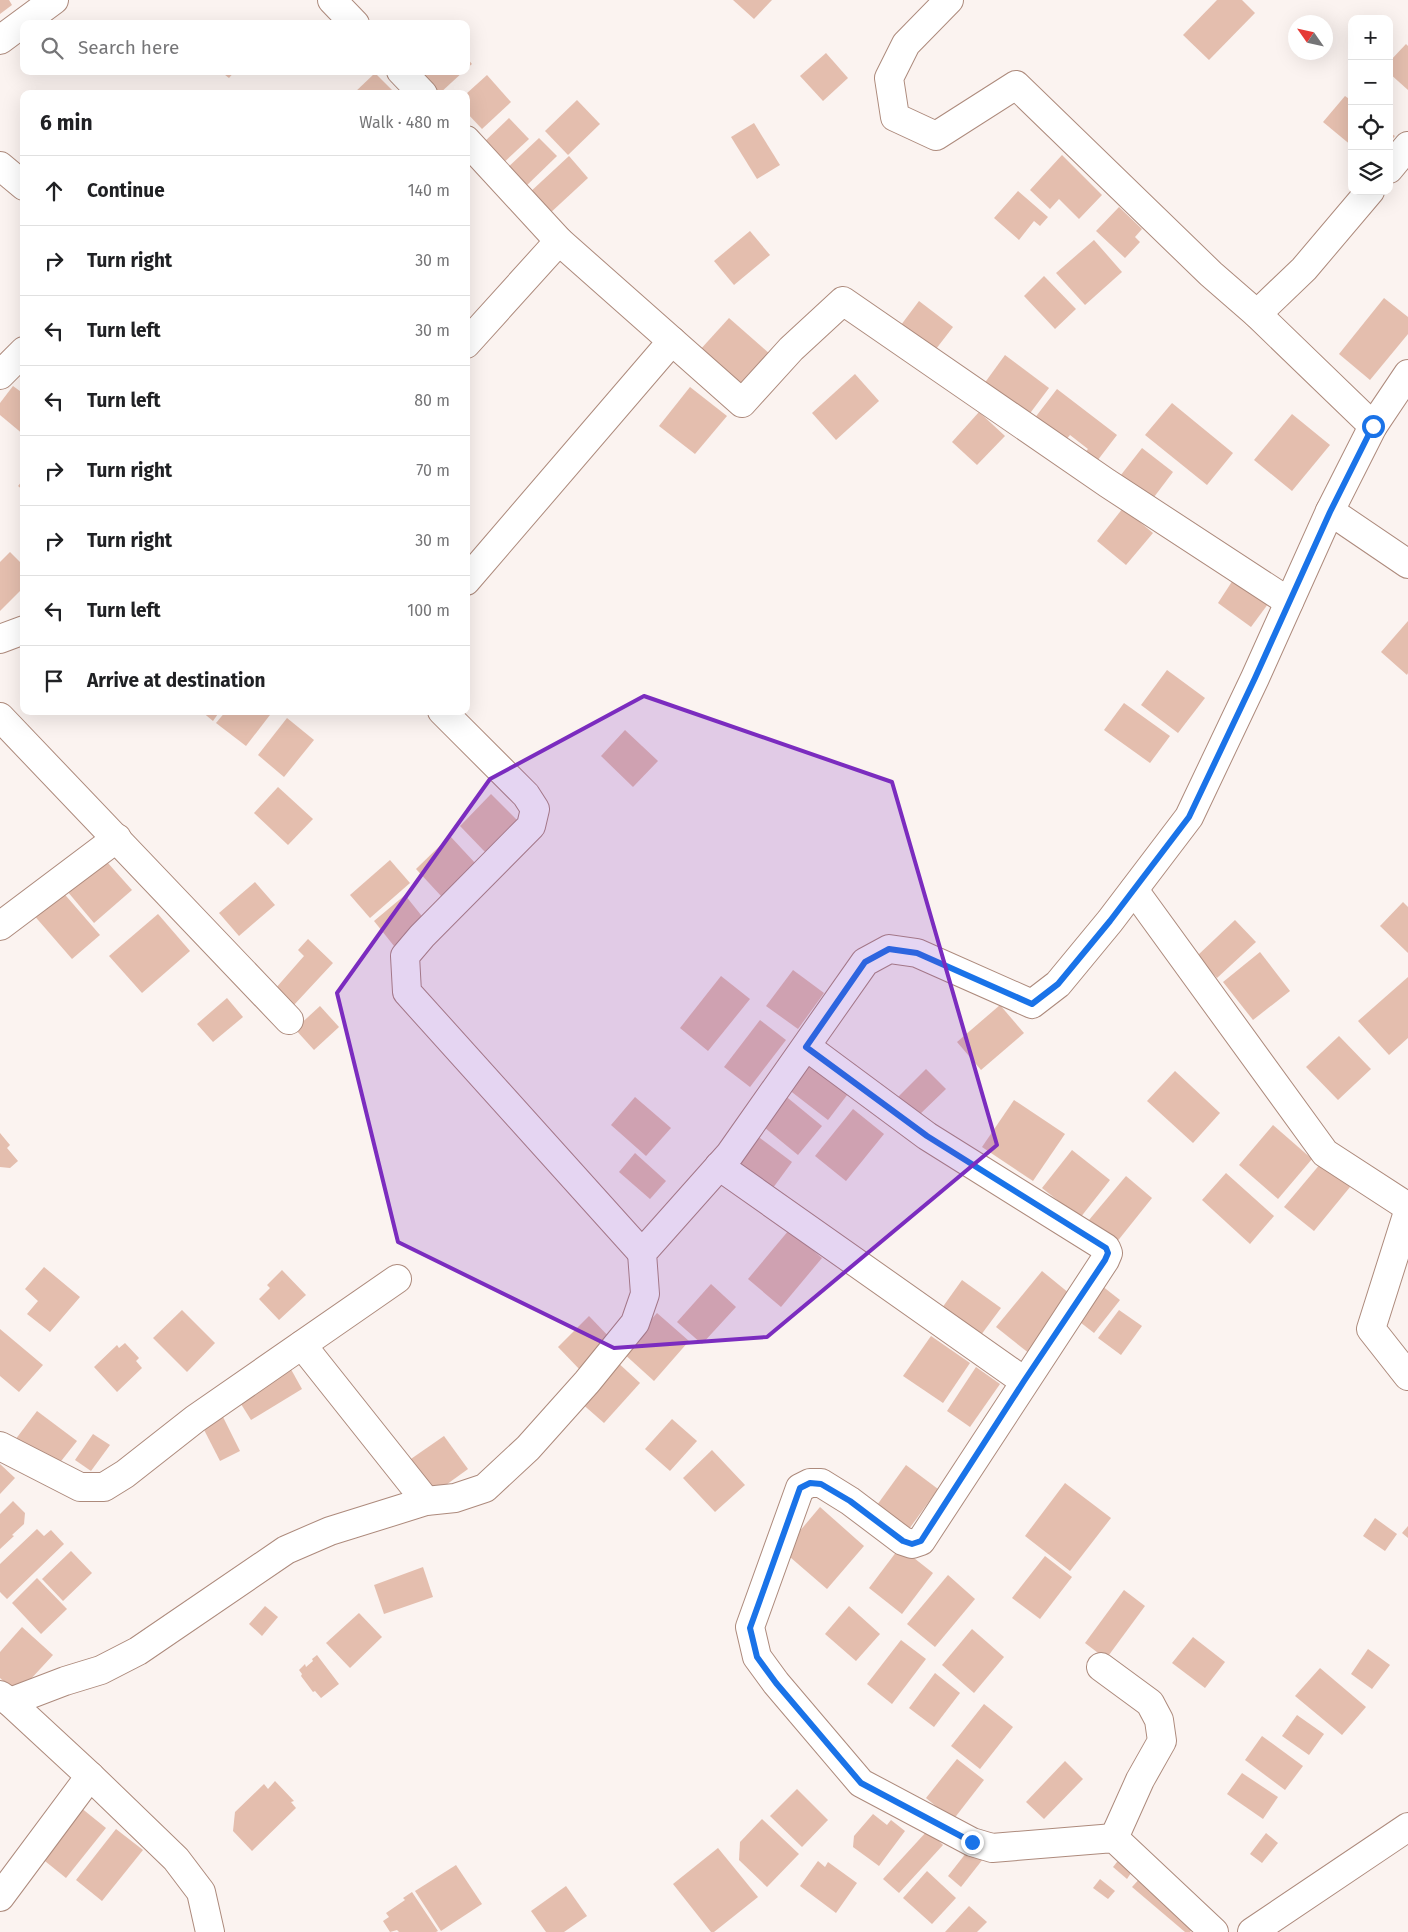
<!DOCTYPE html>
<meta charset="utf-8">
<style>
body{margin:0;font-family:"Fira Sans",sans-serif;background:#f2f2f2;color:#202124}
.controls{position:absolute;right:15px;top:15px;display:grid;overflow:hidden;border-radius:10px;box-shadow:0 5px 20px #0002}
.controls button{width:45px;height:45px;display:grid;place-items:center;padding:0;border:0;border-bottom:1px solid #e0e0e0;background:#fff;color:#202124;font:25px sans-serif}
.compass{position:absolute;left:1288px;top:15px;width:45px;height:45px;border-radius:50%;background:#fff;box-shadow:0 5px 20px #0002;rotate:304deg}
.stop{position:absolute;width:15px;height:15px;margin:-11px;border:4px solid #1a73e8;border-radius:50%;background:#fff}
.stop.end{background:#1a73e8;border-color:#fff;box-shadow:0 1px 5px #0008}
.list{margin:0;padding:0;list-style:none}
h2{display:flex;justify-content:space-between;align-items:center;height:65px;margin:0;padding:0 20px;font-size:21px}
h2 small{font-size:16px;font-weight:400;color:#757577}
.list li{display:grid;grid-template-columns:32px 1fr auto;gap:15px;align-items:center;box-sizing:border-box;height:70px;padding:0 20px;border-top:1px solid #e0e0e0}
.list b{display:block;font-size:19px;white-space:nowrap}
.list em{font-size:16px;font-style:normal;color:#757577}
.icon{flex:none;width:28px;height:28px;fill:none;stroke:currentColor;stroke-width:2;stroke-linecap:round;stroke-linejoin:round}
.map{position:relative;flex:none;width:1408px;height:1932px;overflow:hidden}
.search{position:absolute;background:#fff;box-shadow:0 5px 20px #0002;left:20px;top:20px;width:450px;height:55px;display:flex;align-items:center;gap:12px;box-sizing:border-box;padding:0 18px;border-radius:10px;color:#757577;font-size:19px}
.panel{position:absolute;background:#fff;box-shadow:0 5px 20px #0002;left:20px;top:90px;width:450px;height:625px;border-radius:10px}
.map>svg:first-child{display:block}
.building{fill:#e4beae}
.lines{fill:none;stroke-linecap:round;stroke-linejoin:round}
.minor-casing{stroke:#ad8a7c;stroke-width:30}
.minor{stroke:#fff;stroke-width:28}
.route{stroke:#1a73e8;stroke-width:6}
.marked{fill:#7b2cbf;fill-opacity:0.2;stroke:#7b2cbf;stroke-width:4;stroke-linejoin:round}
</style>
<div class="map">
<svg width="1408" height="1932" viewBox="0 0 1408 1932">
<rect width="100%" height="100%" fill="#fbf3f0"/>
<g class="building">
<polygon points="0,0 9,0 12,5 0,14"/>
<polygon points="733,0 772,0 754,19"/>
<polygon points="1217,0 1242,0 1255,13 1209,60 1183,35"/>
<polygon points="1406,44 1408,46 1408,90 1389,73 1389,62"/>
<polygon points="826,53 848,78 823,101 800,76"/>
<polygon points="466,57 472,64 466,69"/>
<polygon points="220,71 235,71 229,78"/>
<polygon points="426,71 464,71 439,94 430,94 417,79"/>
<polygon points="375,73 392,90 388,94 353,94"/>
<polygon points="487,75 511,102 482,129 466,112 466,94"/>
<polygon points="1345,96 1352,101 1352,146 1323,122"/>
<polygon points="577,100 600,124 568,155 545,131"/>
<polygon points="509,118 529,139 500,166 481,145"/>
<polygon points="754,123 780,165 757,179 731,137"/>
<polygon points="1389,132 1395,136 1389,143"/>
<polygon points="539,138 557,156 521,191 503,172"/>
<polygon points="1062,155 1102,195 1079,219 1059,199 1050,209 1030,190"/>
<polygon points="569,156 588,178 548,215 528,194"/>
<polygon points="1018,191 1048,217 1040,226 1034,221 1019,240 994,218"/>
<polygon points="1119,207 1142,229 1135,237 1140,242 1125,258 1096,231"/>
<polygon points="750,231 770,255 734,285 714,261"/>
<polygon points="1094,240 1122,272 1085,305 1056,273"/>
<polygon points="1044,276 1076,309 1055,329 1024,296"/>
<polygon points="1384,298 1408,317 1408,334 1370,380 1339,354"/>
<polygon points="919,301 953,327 929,358 895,333"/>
<polygon points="729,318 770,354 740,387 699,351"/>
<polygon points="1005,355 1049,388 1025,420 981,388"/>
<polygon points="855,374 879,401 836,440 812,413"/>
<polygon points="13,386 24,394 24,435 0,415 0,403"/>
<polygon points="690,387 727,416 695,454 659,426"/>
<polygon points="1057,389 1117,435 1094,465 1082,456 1088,449 1070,435 1064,442 1034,419"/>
<polygon points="1172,403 1233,453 1207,485 1145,435"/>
<polygon points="979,412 1005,436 977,465 952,442"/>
<polygon points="1292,414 1330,445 1292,491 1254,460"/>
<polygon points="1142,448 1173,472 1148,505 1117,480"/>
<polygon points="24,479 24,491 18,486"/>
<polygon points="1123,508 1153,533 1126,565 1097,541"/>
<polygon points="10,552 24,566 24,587 0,611 0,562"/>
<polygon points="1233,580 1268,604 1251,627 1218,603"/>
<polygon points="1408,621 1408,673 1407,675 1381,652"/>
<polygon points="1167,670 1205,698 1178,733 1141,705"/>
<polygon points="1124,703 1170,736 1150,763 1104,730"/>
<polygon points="201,711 220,711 213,721"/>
<polygon points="226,711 273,711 246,746 216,723"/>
<polygon points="287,718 314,740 284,777 258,755"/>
<polygon points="625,730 658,761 633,787 601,756"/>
<polygon points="278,787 313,819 288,845 254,813"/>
<polygon points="491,794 518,821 486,853 460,826"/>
<polygon points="450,836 476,864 442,897 416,869"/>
<polygon points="99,853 132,890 94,923 62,885"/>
<polygon points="390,860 410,883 370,918 350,895"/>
<polygon points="255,882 275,905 239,936 219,913"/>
<polygon points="60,889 100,935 72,959 32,913"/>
<polygon points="405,895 425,920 394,946 374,921"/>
<polygon points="1403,902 1408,907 1408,953 1380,926"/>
<polygon points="158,914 190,951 142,993 109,956"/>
<polygon points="1235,920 1256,942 1217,978 1197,956"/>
<polygon points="308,939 333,963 293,1006 275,989 304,956 298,950"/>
<polygon points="1260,952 1290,991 1253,1020 1223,982"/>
<polygon points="793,970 824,993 798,1029 766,1006"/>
<polygon points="721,976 750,999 708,1051 680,1028"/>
<polygon points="1408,977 1408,1038 1389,1055 1358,1021"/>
<polygon points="227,998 243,1017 213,1042 197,1024"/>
<polygon points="1000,1005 1024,1033 981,1070 957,1042"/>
<polygon points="320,1006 339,1027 314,1050 295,1029"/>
<polygon points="760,1020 786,1040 750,1087 724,1067"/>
<polygon points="1339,1036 1371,1069 1338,1100 1306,1067"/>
<polygon points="807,1056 851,1090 828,1120 784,1086"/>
<polygon points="926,1069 946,1089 917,1117 898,1097"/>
<polygon points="1175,1071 1220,1113 1193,1143 1147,1101"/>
<polygon points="783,1094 822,1126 798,1155 759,1123"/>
<polygon points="635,1097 671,1128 646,1156 611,1125"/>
<polygon points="1014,1100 1065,1134 1033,1181 982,1147"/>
<polygon points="853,1109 884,1134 846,1181 815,1156"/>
<polygon points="1273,1125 1312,1159 1278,1199 1239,1165"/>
<polygon points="752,1132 792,1162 770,1192 729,1161"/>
<polygon points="0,1133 10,1145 7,1148 18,1161 10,1168 0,1167"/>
<polygon points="1072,1150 1110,1180 1080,1218 1042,1188"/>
<polygon points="635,1153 666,1181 650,1199 619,1172"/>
<polygon points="1321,1163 1350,1187 1314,1231 1284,1207"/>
<polygon points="1226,1173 1274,1216 1250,1244 1202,1200"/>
<polygon points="1126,1176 1152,1198 1116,1243 1089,1220"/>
<polygon points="789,1230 822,1258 781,1307 748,1279"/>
<polygon points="44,1267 80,1297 50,1332 27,1314 38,1301 25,1289"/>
<polygon points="282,1270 306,1295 279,1320 259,1299 270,1288 267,1285"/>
<polygon points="1042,1271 1075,1298 1030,1354 996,1327"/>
<polygon points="962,1280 1001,1308 975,1343 937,1315"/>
<polygon points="1097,1282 1120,1300 1094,1333 1071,1315"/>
<polygon points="711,1284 736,1307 702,1344 677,1322"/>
<polygon points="182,1310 215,1343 187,1372 153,1338"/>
<polygon points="1119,1310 1142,1326 1121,1355 1098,1338"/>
<polygon points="657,1313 689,1341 654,1381 622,1352"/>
<polygon points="589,1316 614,1342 583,1373 558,1347"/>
<polygon points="0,1329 43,1365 19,1392 0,1376"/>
<polygon points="931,1336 970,1363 943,1403 903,1376"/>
<polygon points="125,1343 139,1358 136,1361 142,1368 117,1392 94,1367 117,1345 119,1348"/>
<polygon points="615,1360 640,1383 604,1423 579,1401"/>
<polygon points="288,1364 302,1389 251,1420 236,1396"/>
<polygon points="976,1367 1000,1384 970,1427 947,1411"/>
<polygon points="37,1411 77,1441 54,1470 15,1440"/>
<polygon points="220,1411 240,1451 220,1461 200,1422"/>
<polygon points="672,1419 697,1441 670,1471 645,1449"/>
<polygon points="93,1434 110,1445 91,1471 75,1460"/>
<polygon points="444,1436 468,1469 432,1495 408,1461"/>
<polygon points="712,1450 745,1485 715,1512 683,1478"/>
<polygon points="0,1464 15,1478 0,1494"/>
<polygon points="906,1465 938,1489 904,1536 872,1512"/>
<polygon points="1065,1483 1111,1518 1070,1571 1025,1536"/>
<polygon points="13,1501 25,1513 24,1524 12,1535 14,1536 0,1549 0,1514"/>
<polygon points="820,1507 864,1546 827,1589 783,1551"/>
<polygon points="1375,1518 1397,1534 1385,1551 1363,1536"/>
<polygon points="1408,1526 1408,1538 1402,1533"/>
<polygon points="37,1529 44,1536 51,1530 64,1544 7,1599 0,1592 0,1564"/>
<polygon points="900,1547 933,1573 902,1614 869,1588"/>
<polygon points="71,1551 92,1573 63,1601 42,1579"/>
<polygon points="1045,1556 1072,1577 1040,1619 1012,1598"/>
<polygon points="423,1567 433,1597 384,1614 374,1585"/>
<polygon points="948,1575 975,1599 935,1647 907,1624"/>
<polygon points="37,1578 67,1609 41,1634 12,1603"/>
<polygon points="1124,1590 1145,1606 1106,1659 1085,1643"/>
<polygon points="265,1606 278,1617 262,1636 249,1624"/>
<polygon points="849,1606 880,1634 856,1661 825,1634"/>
<polygon points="359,1613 382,1637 350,1668 326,1643"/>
<polygon points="22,1627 53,1655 17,1694 0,1678 0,1652"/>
<polygon points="972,1629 1004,1657 974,1693 942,1665"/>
<polygon points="1193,1637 1225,1662 1205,1688 1172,1663"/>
<polygon points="901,1640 926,1659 892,1704 867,1684"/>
<polygon points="1368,1649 1390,1665 1372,1689 1351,1674"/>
<polygon points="317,1655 339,1684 321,1698 315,1691 313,1692 301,1676 302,1674 299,1670 305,1664 306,1667 313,1661 312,1659"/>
<polygon points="1320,1668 1366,1707 1342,1735 1295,1696"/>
<polygon points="935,1673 960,1693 934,1727 909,1708"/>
<polygon points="984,1704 1013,1727 980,1769 951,1746"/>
<polygon points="1297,1715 1324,1734 1309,1755 1282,1736"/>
<polygon points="1262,1736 1303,1766 1285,1790 1245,1760"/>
<polygon points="957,1759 984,1780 953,1820 926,1798"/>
<polygon points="1065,1761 1083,1779 1044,1819 1026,1802"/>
<polygon points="1242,1773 1278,1797 1263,1819 1227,1794"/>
<polygon points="275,1781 294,1801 291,1802 296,1808 252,1851 233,1831 235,1812 264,1784 268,1789"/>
<polygon points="797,1789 828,1820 802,1847 770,1816"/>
<polygon points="75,1803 106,1828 66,1878 35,1853"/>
<polygon points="873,1814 887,1825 891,1820 905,1831 879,1866 853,1847 854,1836"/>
<polygon points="762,1819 799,1854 767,1887 739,1860 740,1842"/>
<polygon points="116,1829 143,1850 102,1901 76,1880"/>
<polygon points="928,1830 943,1845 899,1893 883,1879"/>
<polygon points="1266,1833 1278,1843 1262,1863 1250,1854"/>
<polygon points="718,1848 758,1897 714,1932 711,1932 673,1884"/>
<polygon points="970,1848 983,1859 961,1887 948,1876"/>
<polygon points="1121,1857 1135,1867 1127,1879 1113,1867"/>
<polygon points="818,1861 825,1867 828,1862 857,1883 836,1913 800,1886"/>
<polygon points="456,1865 482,1904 441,1931 415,1891"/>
<polygon points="927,1871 956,1898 932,1924 903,1898"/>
<polygon points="1142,1876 1197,1924 1190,1932 1185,1932 1132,1887"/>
<polygon points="1100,1879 1115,1891 1108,1899 1093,1888"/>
<polygon points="566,1886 587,1916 564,1932 546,1932 531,1911"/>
<polygon points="412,1892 438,1931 436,1932 399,1932 397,1930 390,1932 383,1921 389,1917 386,1913 405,1900 403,1898"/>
<polygon points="969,1906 987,1922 977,1932 945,1932"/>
</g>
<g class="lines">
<g class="minor-casing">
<g id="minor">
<polyline points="332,0 355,24"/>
<polyline points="949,0 906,44 889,78 895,117 936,136 1016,85 1211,274 1257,314 1373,426"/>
<polyline points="0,40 54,0"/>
<polyline points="401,71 423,94"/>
<polyline points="466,140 559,241"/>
<polyline points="0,166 24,186"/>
<polyline points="1389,169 1408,146"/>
<polyline points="1257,314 1304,269 1370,191"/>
<polyline points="466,344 559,241 742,403 791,349 843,301 1107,483 1289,602"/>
<polyline points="0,375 24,351"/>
<polyline points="1330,511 1408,564"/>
<polyline points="466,581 672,341"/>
<polyline points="0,639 24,630"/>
<polyline points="442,711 526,795 535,809 531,826 422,936 405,956 407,992 642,1253"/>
<polyline points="0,717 289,1020"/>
<polyline points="1134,890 1325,1153 1408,1207"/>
<polyline points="0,926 117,838"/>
<polyline points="807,1047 927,1136 1106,1248 1108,1253 1105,1260 921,1541 912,1544 903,1541 850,1501 821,1483 810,1483 800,1488 750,1627 757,1657 776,1683 861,1783 972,1842 992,1848 1114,1838 1214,1932"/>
<polyline points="719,1166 1024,1381"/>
<polyline points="1408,1212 1371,1329 1408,1376"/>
<polyline points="302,1345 426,1501"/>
<polyline points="0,1446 80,1487 104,1487 125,1474 195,1419 397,1279"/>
<polyline points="1101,1667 1150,1703 1159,1720 1162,1741 1140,1780 1114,1838"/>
<polyline points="0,1695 10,1702 90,1776 176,1859 201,1892 210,1932"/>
<polyline points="10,1702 65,1681 101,1670 138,1651 286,1550 330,1531 426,1501 455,1498 485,1488 528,1448 587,1382 635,1323 645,1294 642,1253 730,1154 865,962 889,949 917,953 1032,1004 1058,984 1110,921 1189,817 1255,678 1330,511 1373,426 1408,374"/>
<polyline points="0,1897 90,1776"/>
<polyline points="1252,1932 1408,1827"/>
</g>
</g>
<use href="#minor" class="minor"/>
</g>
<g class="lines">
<polyline class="route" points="972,1842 861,1783 776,1683 757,1657 750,1628 800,1488 810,1483 821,1484 850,1501 903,1541 912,1544 921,1541 1024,1381 1105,1260 1108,1253 1106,1248 927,1136 806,1047 865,962 889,949 917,953 1032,1004 1058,984 1110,921 1189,817 1255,678 1330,512 1373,426"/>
</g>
<path class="marked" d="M644,696L892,782L997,1145L767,1337L614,1348L398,1242L337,993L490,779Z"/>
</svg>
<div class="controls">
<button>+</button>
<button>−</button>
<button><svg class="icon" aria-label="locate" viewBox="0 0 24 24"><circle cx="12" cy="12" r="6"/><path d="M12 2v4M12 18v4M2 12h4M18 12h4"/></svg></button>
<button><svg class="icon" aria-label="layers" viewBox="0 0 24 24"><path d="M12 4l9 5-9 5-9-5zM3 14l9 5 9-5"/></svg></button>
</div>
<svg class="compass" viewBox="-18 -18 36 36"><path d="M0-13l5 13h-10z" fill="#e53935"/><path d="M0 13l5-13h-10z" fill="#757577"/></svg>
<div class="stop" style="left:1373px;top:426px"></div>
<div class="stop end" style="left:972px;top:1842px"></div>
<div class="search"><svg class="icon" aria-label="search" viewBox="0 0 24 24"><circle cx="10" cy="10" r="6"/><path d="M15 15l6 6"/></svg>Search here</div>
<section class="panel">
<h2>6 min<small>Walk · 480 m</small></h2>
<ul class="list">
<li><svg class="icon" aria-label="ahead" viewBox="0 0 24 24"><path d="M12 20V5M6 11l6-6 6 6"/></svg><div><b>Continue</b></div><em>140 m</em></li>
<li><svg class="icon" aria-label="right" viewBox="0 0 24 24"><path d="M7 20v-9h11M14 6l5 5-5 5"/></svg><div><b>Turn right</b></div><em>30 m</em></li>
<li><svg class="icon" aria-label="left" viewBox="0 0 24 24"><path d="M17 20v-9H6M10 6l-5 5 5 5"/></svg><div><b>Turn left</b></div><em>30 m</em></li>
<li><svg class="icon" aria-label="left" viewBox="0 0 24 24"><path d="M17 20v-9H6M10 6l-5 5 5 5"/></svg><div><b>Turn left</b></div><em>80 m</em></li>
<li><svg class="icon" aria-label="right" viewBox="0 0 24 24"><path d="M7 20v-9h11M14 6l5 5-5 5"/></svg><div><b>Turn right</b></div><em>70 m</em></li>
<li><svg class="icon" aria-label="right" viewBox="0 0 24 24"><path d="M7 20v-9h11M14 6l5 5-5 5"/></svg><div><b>Turn right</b></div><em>30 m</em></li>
<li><svg class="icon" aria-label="left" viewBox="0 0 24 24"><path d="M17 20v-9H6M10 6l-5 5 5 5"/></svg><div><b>Turn left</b></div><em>100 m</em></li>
<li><svg class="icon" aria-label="arrive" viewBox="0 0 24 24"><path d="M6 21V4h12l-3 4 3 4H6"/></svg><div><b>Arrive at destination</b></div></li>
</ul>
</section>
</div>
